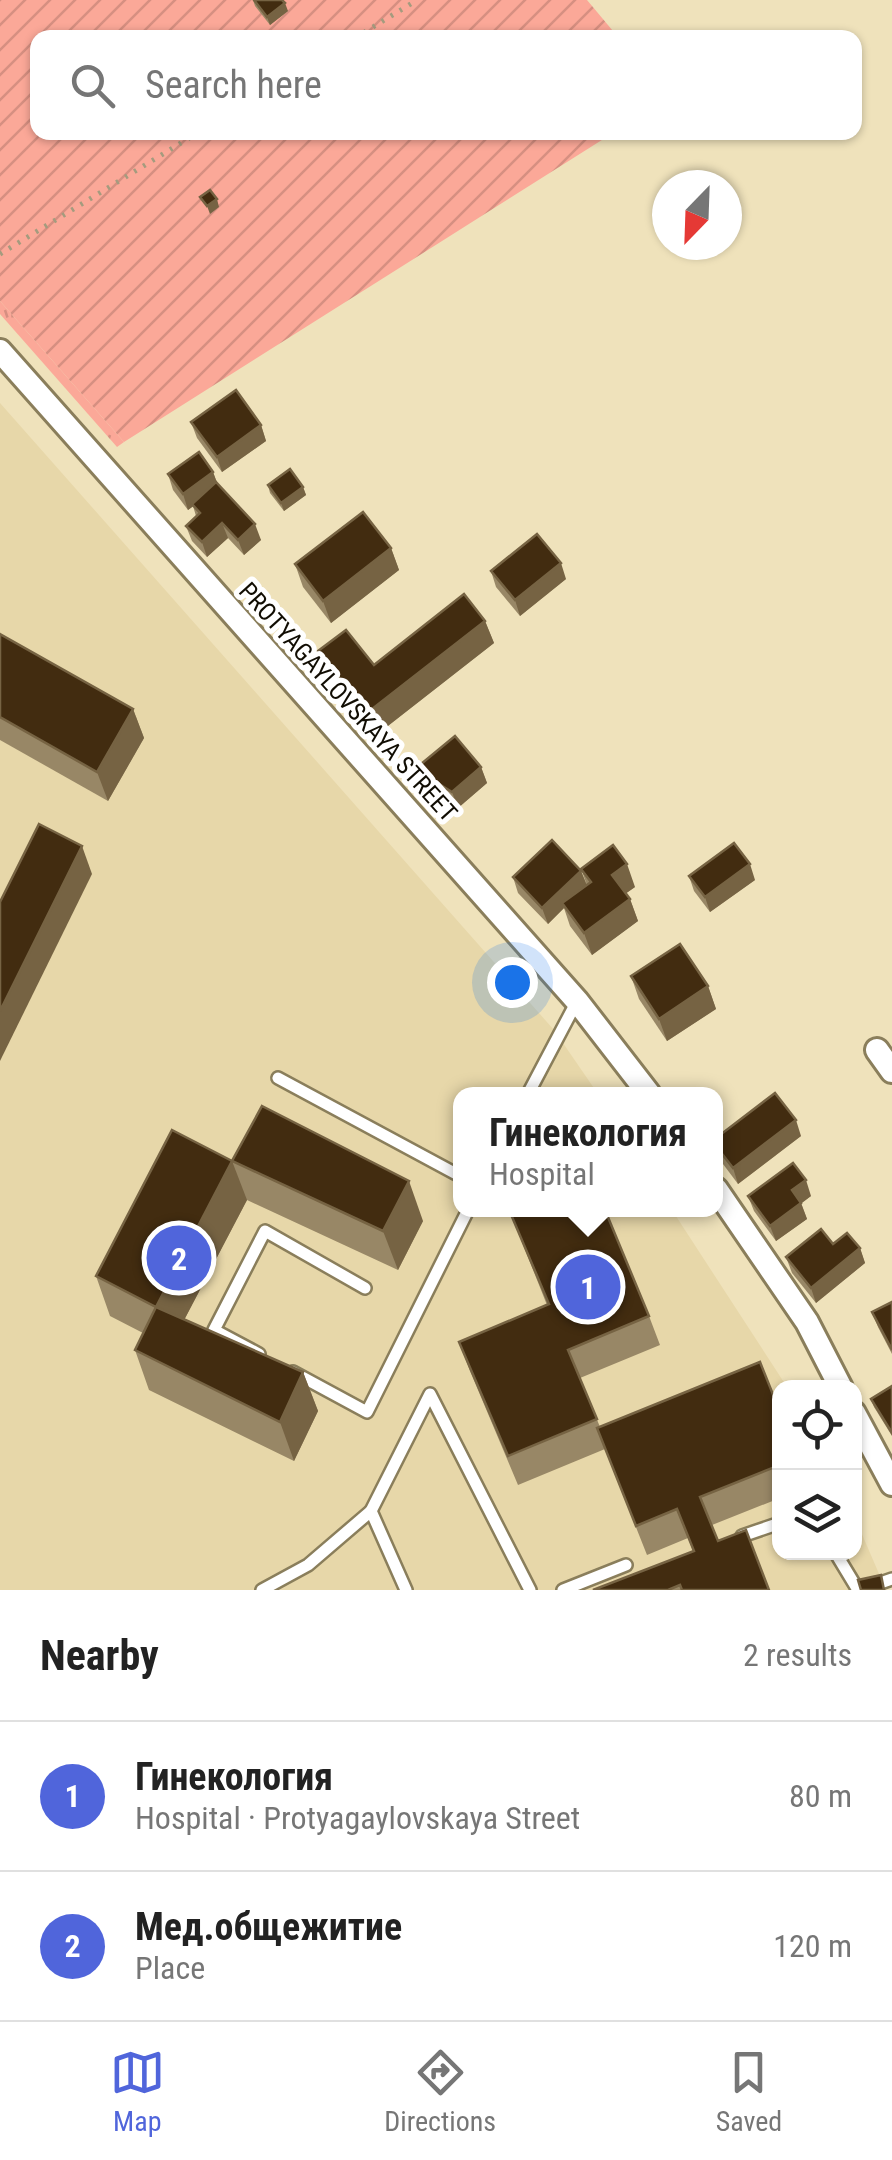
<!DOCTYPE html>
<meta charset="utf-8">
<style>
body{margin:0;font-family:"Roboto Condensed",sans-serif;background:#f6f6f6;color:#222}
.controls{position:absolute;right:30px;bottom:30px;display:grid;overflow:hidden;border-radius:20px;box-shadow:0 2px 8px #0004}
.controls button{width:90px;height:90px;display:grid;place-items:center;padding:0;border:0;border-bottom:2px solid #e0e0e0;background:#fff;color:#222;font:50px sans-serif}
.compass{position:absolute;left:652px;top:170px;width:90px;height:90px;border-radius:50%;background:#fff;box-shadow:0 2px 8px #0004;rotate:203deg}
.you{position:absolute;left:512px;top:982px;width:35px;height:35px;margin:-25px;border:8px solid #fff;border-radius:50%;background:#1a73e8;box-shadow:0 0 0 15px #1a73e833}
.badge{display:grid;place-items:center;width:65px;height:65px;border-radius:50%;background:#5065db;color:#fff;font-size:32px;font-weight:700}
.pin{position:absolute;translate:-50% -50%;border:5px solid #fff;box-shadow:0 2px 10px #0006}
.popup{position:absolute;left:453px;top:1087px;width:270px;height:130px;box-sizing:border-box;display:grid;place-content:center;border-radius:20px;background:#fff;filter:drop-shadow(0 2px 8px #0005);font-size:32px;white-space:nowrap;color:#767676}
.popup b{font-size:38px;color:#222}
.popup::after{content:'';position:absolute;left:50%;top:100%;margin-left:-20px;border:20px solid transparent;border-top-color:#fff}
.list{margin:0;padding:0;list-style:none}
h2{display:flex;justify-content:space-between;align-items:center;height:130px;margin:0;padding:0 40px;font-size:42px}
h2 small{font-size:32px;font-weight:400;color:#767676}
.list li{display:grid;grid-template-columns:65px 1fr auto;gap:30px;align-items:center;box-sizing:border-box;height:150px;padding:0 40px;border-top:2px solid #e0e0e0}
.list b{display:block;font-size:38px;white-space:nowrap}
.list p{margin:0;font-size:32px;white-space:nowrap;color:#767676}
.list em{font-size:32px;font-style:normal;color:#767676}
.icon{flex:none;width:55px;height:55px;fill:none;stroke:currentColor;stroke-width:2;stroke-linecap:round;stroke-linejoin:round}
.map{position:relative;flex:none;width:892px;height:1590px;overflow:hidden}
.search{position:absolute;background:#fff;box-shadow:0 2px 8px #0004;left:30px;right:30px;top:30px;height:110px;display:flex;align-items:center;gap:25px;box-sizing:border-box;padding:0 35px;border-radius:20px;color:#767676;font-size:38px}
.sheet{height:430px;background:#fff}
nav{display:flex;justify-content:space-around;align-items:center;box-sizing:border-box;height:140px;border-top:2px solid #e0e0e0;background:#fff;font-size:28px;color:#767676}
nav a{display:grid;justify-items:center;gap:5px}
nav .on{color:#5065db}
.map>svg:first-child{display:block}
.built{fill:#e7d7a9}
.grass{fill:url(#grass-tufts)}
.garden{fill:url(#garden-furrows)}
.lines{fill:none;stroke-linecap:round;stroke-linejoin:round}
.service-casing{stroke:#8a7e5b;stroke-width:16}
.minor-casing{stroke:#8a7e5b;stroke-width:28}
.path{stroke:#a59b7e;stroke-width:5;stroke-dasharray:2.5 8;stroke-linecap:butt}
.service{stroke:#fff;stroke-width:11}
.minor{stroke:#fff;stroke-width:22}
.wall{fill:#988766}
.shaded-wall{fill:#766343}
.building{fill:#422c10;stroke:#766343;stroke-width:2.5}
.labels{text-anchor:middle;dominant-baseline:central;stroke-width:10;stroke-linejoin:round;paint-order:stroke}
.street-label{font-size:25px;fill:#100c02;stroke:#fff}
</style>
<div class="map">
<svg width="892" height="1590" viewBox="0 0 892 1590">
<defs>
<pattern id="grass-tufts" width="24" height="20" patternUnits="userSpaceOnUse" patternTransform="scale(2.5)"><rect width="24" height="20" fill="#fba898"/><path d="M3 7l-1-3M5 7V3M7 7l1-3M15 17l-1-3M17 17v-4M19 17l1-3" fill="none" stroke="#d68f81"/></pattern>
<pattern id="garden-furrows" width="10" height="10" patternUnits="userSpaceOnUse" patternTransform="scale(2.5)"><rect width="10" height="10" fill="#fba898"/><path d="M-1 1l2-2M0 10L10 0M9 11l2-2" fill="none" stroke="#d68f81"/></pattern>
</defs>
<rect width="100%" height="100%" fill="#efe2bb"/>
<polygon class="built" points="0,403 554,1030 598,1094 460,1094 460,1210 672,1210 787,1387 780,1388 780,1552 854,1552 855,1518 886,1590 0,1590"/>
<polygon class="grass" points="0,301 124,442 117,447 0,314"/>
<polygon class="garden" points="0,0 587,0 618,37 38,38 38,132 613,133 124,442 0,301"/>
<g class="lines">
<g class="service-casing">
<g id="service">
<polyline points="278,1078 460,1176"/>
<polyline points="528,1094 577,1001"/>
<polyline points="259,1354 214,1330 265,1231 365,1288"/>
<polyline points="293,1372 367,1412 468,1210"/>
<polyline points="742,1536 780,1523"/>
<polyline points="835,1552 858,1590"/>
<polyline points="869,1587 892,1579"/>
<polyline points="262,1590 308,1565 371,1511"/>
<polyline points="406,1590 371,1511 430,1394 530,1590"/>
<polyline points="563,1590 626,1565"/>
</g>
</g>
<g class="minor-casing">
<g id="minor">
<polyline points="0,351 577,1001 649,1094"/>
<polyline points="877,1050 892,1071"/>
<polyline points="716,1189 807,1322 841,1388"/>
<polyline points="854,1413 892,1484"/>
</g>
</g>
<g class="path">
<polyline points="355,38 417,0"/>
<polyline points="0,254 199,132"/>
</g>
<use href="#service" class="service"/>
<use href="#minor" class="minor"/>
</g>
<g class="wall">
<polygon points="253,0 288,11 270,25 255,6"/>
<polygon points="191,422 261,425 266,441 222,472 197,438"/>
<polygon points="213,472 217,483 261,540 244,555 228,538 207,557 192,541 186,526 196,516 193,506 188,510 173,490 168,474"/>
<polygon points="268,485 303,487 306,495 284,511 270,493"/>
<polygon points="391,548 399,570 331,623 303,587 295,564"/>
<polygon points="491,571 566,579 520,616 496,587"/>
<polygon points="485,621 494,643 375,736 327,674 318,651 374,665"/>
<polygon points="0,634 133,709 144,738 108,801 0,740"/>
<polygon points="481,767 487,783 458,808 421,784 415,769"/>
<polygon points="581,869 635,887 626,893 630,899 638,921 592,955 570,926 564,908 548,924 518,893 513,877 581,871 587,885"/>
<polygon points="689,876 755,880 710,912 694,891"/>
<polygon points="631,976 708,986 716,1009 667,1041 639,999"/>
<polygon points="801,1136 738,1184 717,1156 716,1151 716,1138"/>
<polygon points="232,1161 423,1221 398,1270 247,1200 184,1320 303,1372 318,1411 294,1461 149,1390 135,1350 143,1333 110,1316 96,1276"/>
<polygon points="748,1196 811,1196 801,1203 807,1219 776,1241 754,1211"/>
<polygon points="510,1212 649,1316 660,1345 580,1378 600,1427 780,1412 780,1498 712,1525 718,1541 769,1590 593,1590 693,1551 688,1538 647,1555 605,1449 518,1485 470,1371 459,1342 547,1305"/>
<polygon points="833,1244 860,1248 865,1263 816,1303 792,1273 786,1257"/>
<polygon points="892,1302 892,1354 878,1327 872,1312"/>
<polygon points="892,1386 892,1436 874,1407 871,1399"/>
</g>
<g class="shaded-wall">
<polygon points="285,3 288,11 270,25 267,17"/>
<polygon points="217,199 219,207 210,214 207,206"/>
<polygon points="261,425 266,441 222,472 217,457"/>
<polygon points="213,472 219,488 188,510 183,494"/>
<polygon points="303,487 306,495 284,511 281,503"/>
<polygon points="222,523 228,538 207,557 202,542"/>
<polygon points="255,524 261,540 244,555 238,540"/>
<polygon points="391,548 399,570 331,623 323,601"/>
<polygon points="561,563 566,579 520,616 515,600"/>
<polygon points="485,621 494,643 375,736 367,713"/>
<polygon points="133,709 144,738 108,801 97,772"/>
<polygon points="481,767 487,783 458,808 452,792"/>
<polygon points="82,846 92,874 0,1061 0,1011"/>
<polygon points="627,864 635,887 621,897 612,875"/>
<polygon points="750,864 755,880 710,912 705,897"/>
<polygon points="581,871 587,886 562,903 564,908 548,924 542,908"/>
<polygon points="630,899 638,921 592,955 584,933"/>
<polygon points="708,986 716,1009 667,1041 659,1019"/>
<polygon points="796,1120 801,1136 738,1184 733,1168"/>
<polygon points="232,1161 247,1200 170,1347 156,1307"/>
<polygon points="806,1180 811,1196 798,1206 792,1190"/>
<polygon points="409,1181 423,1221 398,1270 383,1231"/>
<polygon points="801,1203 807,1219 776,1241 770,1226"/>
<polygon points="860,1248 865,1263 816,1303 811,1288"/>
<polygon points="303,1372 318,1411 294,1461 280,1422"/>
</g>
<g class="building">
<polygon points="254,0 282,0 285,3 267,17"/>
<polygon points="210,190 217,199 207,206 200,197"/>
<polygon points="236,390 261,425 217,457 191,422"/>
<polygon points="199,452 213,472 183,494 168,474"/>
<polygon points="290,469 303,487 281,503 268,485"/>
<polygon points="216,482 255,524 238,540 222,523 202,542 186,526 200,513 192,504"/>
<polygon points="363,512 391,548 323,601 295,564"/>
<polygon points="537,534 561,563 515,600 491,571"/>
<polygon points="464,594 485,621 367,713 318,651 346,630 374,665"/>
<polygon points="0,634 133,709 97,772 0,717"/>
<polygon points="455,736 481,767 452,792 415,769"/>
<polygon points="39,824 82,846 0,1011 0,902"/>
<polygon points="552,840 581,871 542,908 513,877"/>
<polygon points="734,843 750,864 705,897 689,876"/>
<polygon points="613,845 627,864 612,875 630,899 584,933 562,903 591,882 581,869"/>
<polygon points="680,944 708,986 659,1019 631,976"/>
<polygon points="775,1093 796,1120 733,1168 716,1146 716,1138"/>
<polygon points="262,1106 409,1181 383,1231 232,1161"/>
<polygon points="172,1130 232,1161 156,1307 96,1276"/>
<polygon points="793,1163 806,1180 792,1190 801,1203 770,1226 748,1196"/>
<polygon points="517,1210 605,1210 649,1316 568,1350 597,1419 508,1456 459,1342 549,1304 510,1212"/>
<polygon points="821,1229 833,1244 847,1233 860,1248 811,1288 786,1257"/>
<polygon points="892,1302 892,1350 872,1312"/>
<polygon points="156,1307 303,1372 280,1422 135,1350"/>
<polygon points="760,1362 780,1412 780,1465 700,1497 718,1541 746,1530 769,1590 682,1590 680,1585 668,1590 593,1590 694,1551 677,1509 636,1526 597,1428"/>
<polygon points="892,1386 892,1433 871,1399"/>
<polygon points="881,1575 884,1590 861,1590 858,1580"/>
</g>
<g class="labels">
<g class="street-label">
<text transform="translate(348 702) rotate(48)">PROTYAGAYLOVSKAYA STREET</text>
</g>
</g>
</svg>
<div class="controls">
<button><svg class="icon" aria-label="locate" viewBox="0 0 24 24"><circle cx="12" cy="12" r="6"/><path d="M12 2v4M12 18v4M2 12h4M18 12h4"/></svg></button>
<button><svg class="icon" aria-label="layers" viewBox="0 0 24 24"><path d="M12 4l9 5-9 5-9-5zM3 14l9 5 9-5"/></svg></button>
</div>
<svg class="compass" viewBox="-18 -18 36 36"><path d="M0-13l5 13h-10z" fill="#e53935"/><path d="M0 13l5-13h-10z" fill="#767676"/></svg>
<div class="you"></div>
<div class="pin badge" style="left:588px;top:1287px">1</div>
<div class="popup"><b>Гинекология</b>Hospital</div>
<div class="pin badge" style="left:179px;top:1258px">2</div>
<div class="search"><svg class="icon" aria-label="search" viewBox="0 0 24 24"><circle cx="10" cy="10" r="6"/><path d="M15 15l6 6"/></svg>Search here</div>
</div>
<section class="sheet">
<h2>Nearby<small>2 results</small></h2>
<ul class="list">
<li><span class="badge">1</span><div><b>Гинекология</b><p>Hospital · Protyagaylovskaya Street</p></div><em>80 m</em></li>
<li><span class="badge">2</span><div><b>Мед.общежитие</b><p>Place</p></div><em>120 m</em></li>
</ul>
</section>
<nav>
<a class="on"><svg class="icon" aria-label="map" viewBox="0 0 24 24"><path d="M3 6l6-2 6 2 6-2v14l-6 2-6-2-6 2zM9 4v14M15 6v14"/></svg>Map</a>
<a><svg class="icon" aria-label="directions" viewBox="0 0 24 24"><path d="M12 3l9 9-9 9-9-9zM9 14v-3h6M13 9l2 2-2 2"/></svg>Directions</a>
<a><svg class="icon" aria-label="saved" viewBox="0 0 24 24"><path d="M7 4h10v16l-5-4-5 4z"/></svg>Saved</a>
</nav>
